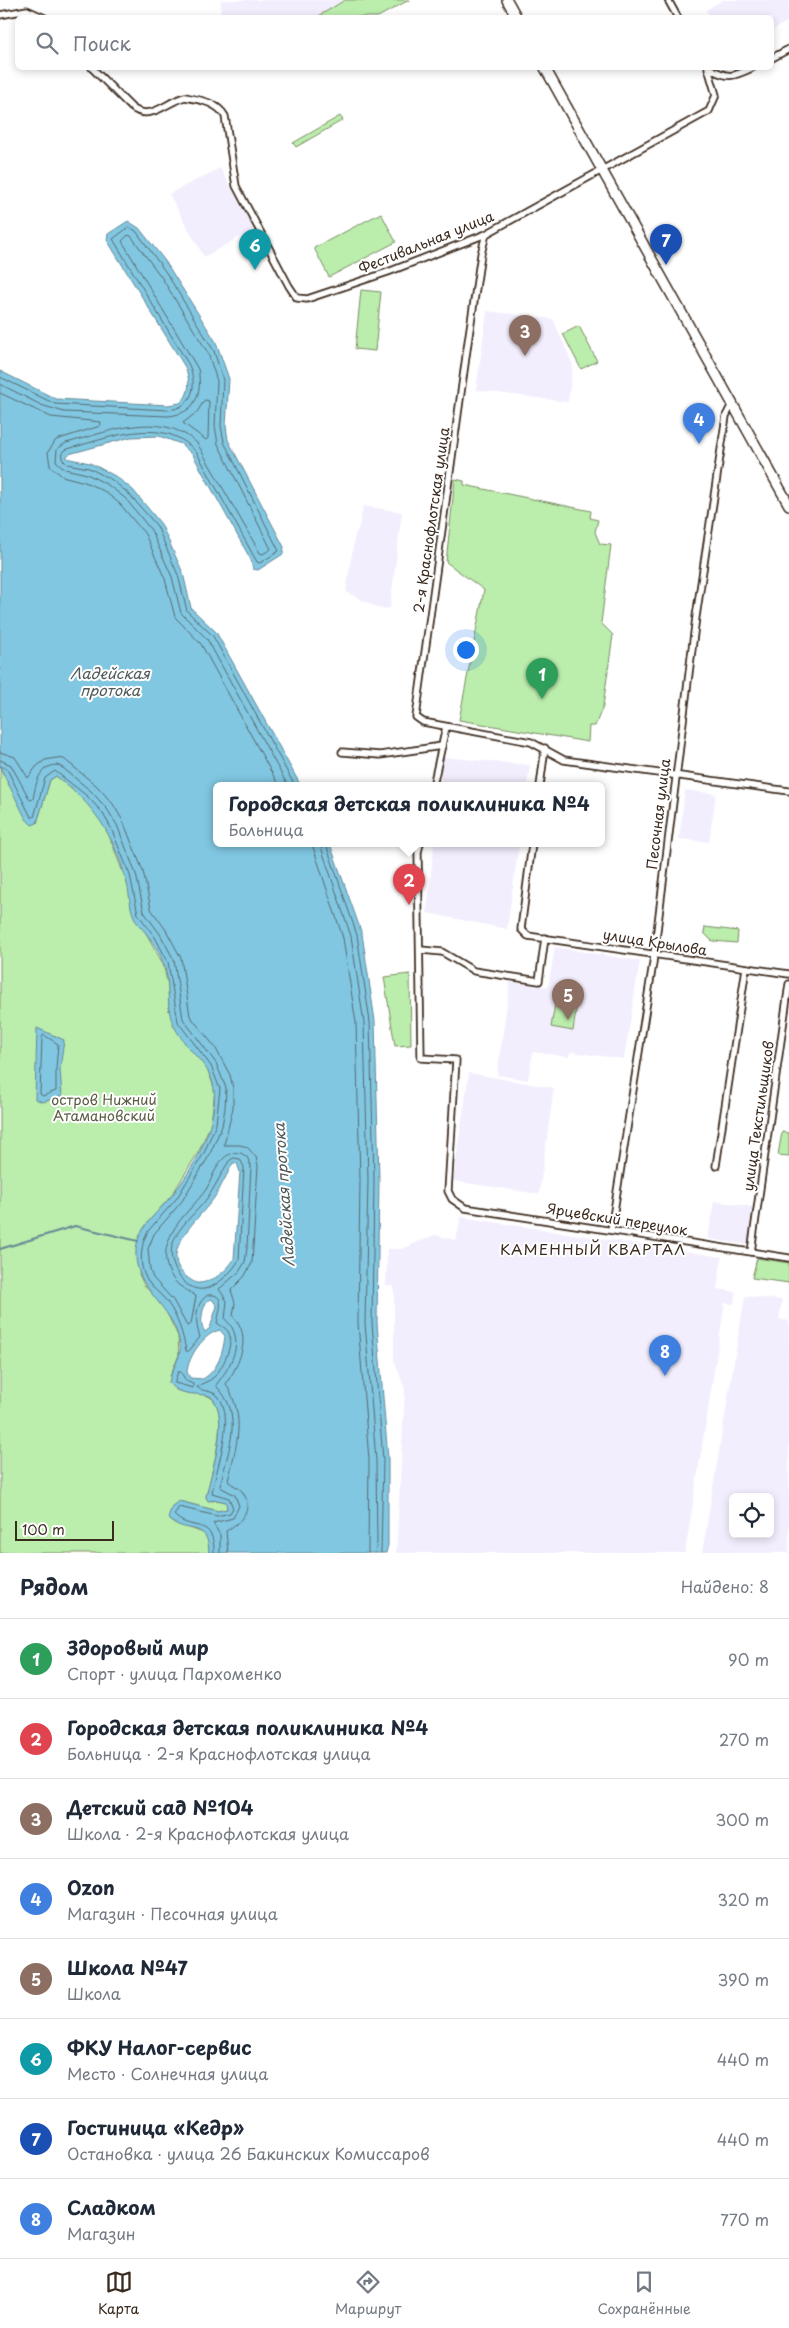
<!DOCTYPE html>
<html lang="ru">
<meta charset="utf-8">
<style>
body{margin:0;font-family:"Playpen Sans",sans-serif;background:#f2f2f3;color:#1f2937}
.controls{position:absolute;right:15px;bottom:15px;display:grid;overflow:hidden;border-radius:8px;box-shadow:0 2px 8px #0003}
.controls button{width:45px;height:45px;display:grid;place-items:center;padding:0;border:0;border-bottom:1px solid #e0e1e3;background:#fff;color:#1f2937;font:25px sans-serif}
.scale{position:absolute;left:15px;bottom:12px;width:99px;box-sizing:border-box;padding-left:5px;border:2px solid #3b2a1e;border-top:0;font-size:14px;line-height:18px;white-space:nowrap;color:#3b2a1e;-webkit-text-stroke:4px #fff;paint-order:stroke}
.you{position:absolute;left:465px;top:649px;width:18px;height:18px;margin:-12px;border:4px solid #fff;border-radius:50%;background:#1a73e8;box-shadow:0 0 0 8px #1a73e833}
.badge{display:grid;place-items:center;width:32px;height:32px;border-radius:50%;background:#3b2a1e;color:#fff;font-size:16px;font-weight:700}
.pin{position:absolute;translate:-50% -41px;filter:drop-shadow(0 1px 2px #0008)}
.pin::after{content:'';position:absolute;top:26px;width:18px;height:15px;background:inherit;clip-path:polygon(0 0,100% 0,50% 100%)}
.popup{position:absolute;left:213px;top:782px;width:392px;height:65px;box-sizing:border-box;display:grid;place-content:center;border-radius:8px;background:#fff;filter:drop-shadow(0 1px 4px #0005);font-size:16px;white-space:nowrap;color:#747a83}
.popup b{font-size:19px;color:#1f2937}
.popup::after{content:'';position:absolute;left:50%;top:100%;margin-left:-10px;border:10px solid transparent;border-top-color:#fff}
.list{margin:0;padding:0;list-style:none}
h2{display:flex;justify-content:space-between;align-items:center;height:65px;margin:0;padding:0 20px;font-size:21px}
h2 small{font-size:16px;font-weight:400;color:#747a83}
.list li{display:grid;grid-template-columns:32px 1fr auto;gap:15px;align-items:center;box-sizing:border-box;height:80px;padding:0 20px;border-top:1px solid #e0e1e3}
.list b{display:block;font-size:19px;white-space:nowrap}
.list p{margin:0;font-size:16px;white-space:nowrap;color:#747a83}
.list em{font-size:16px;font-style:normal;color:#747a83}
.icon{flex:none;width:28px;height:28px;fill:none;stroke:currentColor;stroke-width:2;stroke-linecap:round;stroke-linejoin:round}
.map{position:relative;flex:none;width:789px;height:1553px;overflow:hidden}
.search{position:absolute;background:#fff;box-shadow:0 2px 8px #0003;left:15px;right:15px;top:15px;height:55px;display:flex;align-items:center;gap:12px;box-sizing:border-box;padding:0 18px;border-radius:8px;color:#747a83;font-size:19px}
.sheet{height:705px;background:#fff}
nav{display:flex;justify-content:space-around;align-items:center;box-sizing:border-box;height:70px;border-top:1px solid #e0e1e3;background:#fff;font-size:14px;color:#747a83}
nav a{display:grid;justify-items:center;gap:2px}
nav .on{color:#3b2a1e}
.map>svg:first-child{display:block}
.built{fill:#f3eefd;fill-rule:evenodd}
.green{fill:#bbedac;stroke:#7b8c65}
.water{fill:#81c7e2;stroke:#658894;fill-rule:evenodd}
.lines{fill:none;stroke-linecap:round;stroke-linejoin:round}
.shore{stroke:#57696c;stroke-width:1}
.stream{stroke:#658894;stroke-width:2}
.street-casing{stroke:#3b2a1e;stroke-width:9}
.primary-casing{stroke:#3b2a1e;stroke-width:12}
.street{stroke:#fff;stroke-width:5.5}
.primary{stroke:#fff;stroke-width:9}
.labels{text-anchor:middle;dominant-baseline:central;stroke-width:4;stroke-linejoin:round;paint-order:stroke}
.street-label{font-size:14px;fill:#3b2a1e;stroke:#fff}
.park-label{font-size:14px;fill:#5b5b42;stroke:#fff}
.water-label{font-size:15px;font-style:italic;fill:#505959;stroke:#fff}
.neighbourhood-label{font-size:15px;letter-spacing:1px;fill:#3b2a1e;stroke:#fff}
</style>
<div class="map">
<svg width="789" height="1553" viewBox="0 0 789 1553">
<rect width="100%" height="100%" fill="#fff"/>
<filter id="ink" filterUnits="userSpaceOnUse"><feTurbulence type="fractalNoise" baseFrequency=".02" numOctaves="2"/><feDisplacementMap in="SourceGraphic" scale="10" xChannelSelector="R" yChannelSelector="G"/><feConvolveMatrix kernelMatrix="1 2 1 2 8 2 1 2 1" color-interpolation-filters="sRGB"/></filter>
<g filter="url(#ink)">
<g class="built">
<polygon points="221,0 345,0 317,17 220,18"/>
<polygon points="723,0 789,0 789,21 772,30 772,18 710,17 706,10"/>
<polygon points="220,168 254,229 204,257 169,194"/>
<polygon points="487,311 553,319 573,365 568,402 476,390"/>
<polygon points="363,506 402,512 390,608 381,609 346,592 355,534 359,527"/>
<polygon points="443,757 530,765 527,786 440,786"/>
<polygon points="685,790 716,794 709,842 679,839"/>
<polygon points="434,844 519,844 507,929 427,913"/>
<polygon points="555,947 640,961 624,1059 570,1052 569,1057 533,1052 528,1080 497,1075 510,982 548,987"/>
<polygon points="469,1073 554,1088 539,1194 453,1181"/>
<polygon points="714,1201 755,1207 749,1245 708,1239"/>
<polygon points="461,1217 722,1257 717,1289 736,1292 734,1304 725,1303 685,1553 396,1553 405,1389 394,1360 394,1286 386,1286 387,1249 402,1249 435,1235 456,1240"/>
<path d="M745,1296L782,1300L779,1319L789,1321V1553H702ZM733,1497H770V1534H733Z"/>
</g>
<g class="green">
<polygon points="345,0 409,0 378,17 317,17"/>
<polygon points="340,116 343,120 296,147 293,143"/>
<polygon points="381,213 396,242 329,277 314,248"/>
<polygon points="361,290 381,292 375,351 355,349"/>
<polygon points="579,326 597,361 581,369 563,334"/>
<polygon points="455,479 464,481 464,485 591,511 590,518 598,520 595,532 600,544 611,545 601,623 613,635 603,706 595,726 589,726 588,742 459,720 484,590 446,562"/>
<path d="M0,767L9,785L37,823L50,780L56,776L83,799L98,816L107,830L145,931L163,964L168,985L169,1011L189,1046L207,1068L215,1090L211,1123L199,1151L172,1195L150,1220L139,1274L144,1285L164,1307L178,1336L179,1355L170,1376L176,1390C187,1394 201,1392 210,1397C232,1409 210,1477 206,1497L212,1501L217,1500L227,1502V1509L218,1511L179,1501L171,1521L206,1534L209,1538V1553H0Z"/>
<polygon points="705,927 738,931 737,943 712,941 704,933"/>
<polygon points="410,974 411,1045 395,1046 384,977"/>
<polygon points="558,987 579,990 573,1031 551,1027"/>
<polygon points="782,1132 789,1133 789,1156 778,1155"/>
<polygon points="757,1258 789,1263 789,1283 752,1278"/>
</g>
<g class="water">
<path d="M128,221L139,228L165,261L216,342L229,379L226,426L228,440L284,547L283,554L258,570L253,569L251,560L193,455L181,444L159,436L131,437L69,454L66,457L70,459L90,463L115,476L133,490L161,524L183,573L191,608L216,632L301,786H216V844H330L362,934L375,1021L379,1180L377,1323L388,1459V1545L386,1553H209C209,1518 184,1536 168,1518L172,1506L179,1501L218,1511L227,1509L226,1502L217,1500L208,1501L206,1497C211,1472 232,1414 210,1396C197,1393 178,1396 169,1383C171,1369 182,1358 180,1344C174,1305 133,1290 136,1250C138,1226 159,1212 173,1194C189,1174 205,1147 211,1121C225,1064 193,1065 173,1024C166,1008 170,989 166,972C163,958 154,943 145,932C141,927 136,923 134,917C129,906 130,892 126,880C113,833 94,805 56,776L50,780L37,823L32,825L26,819L0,767V371L56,399L168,405L180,403C191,394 190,379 185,367L107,240L108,234ZM233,1163H237L240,1172L234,1259C227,1271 211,1284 196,1283C149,1258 197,1222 214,1198C221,1187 227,1174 233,1163ZM212,1299L217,1306L210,1328L205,1332C199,1324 202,1309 207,1301ZM220,1330L225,1336C223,1353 218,1370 203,1379L190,1378L187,1372C188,1357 204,1333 220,1330Z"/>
<polygon points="37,1028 64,1040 60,1069 62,1096 43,1102 35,1099"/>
</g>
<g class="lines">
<g class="shore">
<path d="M0,377L55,404L168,410C193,408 198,386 189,365L113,239L129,227L136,231L167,274L214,351L223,380L221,426L224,442L279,551L260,563L257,562L197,453C164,413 107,439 67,449L63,452L62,459L67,464L89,468L112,480L129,494L157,526L178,575L187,611L213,636L295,786"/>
<path d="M0,384L41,405L64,412L168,416C195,414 203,394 198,369L122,241L128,235L131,236L162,278L208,353L217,381L215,426L218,444L271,549L263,554L260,553L197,443C159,409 109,432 66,443L57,449L56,461L65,469L87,474L108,485L125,498L151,530L172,577L181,613L207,639L288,786"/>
<polyline points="0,393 51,417 101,422 100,426 56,440 48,452 50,466 62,476 85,482 104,491 120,504 145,534 165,579 175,617 201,644 279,786"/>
<polygon points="205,400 209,401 208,438 206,440 183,423 197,412"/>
<path d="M0,752L15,757L28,778L36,767L45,760L56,758L64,759L97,786L113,804L123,821L143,871L151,909L166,930L181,958L190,1016L215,1047L230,1075L233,1088V1108L224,1145H240L247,1147L256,1157L258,1166L252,1263L244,1277L231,1290L235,1303L233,1316C253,1337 239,1364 226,1384C247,1419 236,1445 228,1481C232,1485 238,1487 242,1491C255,1509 241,1522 226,1531L228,1553"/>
<path d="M0,760L11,765L30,800L33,799C36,784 38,766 57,765L63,768L92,792L107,809L117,825L136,874L144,912L160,934L174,960L183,1019L216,1063L226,1088L225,1108L222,1126L209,1156L182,1201L154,1234L148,1249L150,1270L153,1278L173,1300L187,1326L191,1324L196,1296C189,1291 180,1288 174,1280C156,1256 170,1231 187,1212C194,1204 201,1197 207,1188C214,1174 221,1149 241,1153L247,1157L251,1166L247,1248L245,1262L239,1272L219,1289L227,1301L225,1319C247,1339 231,1366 216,1385C219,1390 224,1394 227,1401C240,1426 225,1461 220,1487L235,1495L239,1506L233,1518L213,1523L220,1535V1553"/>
<path d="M0,766L7,769L31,817H34L45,778L55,771L87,796L102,812L111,828L130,875L138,914L155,937L168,962L178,1022L211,1066L220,1089L216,1124L204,1153L177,1198L148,1231C140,1246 138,1268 149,1283C155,1290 163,1296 168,1303C178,1318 183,1334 186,1351H189L200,1337C195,1324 194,1303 208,1295C227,1293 219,1312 217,1323C221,1326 227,1328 229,1333C234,1345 222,1369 214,1377C209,1382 201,1383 197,1387C202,1392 212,1390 218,1396C236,1417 216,1469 212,1493L229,1498L233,1508L230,1513L217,1516L179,1507L174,1515C190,1533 215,1515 214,1553"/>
<polyline points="312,844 343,938 356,1023 360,1180 358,1323 369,1460 368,1553"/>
<polyline points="320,844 351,936 364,1023 368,1180 365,1323 376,1460 377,1543 375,1553"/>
<polyline points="326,844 357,935 370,1022 374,1180 372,1323 383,1459 381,1553"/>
<polygon points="44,1035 58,1044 56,1069 56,1091 43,1096 40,1094 42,1038"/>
<path d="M234,1158L240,1159L244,1167L239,1260C233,1271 217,1287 204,1289C183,1292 168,1264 172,1246C177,1225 199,1212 210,1194C217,1183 222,1172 229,1161Z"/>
<polygon points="178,1372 181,1372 186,1381 193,1384 193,1388 175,1383"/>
</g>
<polyline class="stream" points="0,1249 75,1226 138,1241"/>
<g class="street-casing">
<g id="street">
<polyline points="668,0 678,18"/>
<polyline points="0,15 27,10 45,18"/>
<polyline points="772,58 789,49"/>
<path d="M92,68L131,107C150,123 167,101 185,97C200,100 217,102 225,116L236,186L289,286L297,298L307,299L388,272L486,234L709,111L716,95L708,68"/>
<path d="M709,68C728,79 733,77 752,68"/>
<polyline points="486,234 481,254 468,342 416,717 423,722 531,742 564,760 789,791"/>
<polyline points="342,752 380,755 442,746"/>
<polyline points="433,786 446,727"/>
<polyline points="540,786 545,748"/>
<polyline points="420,844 418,852 421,1058 456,1060 448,1191 452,1199 465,1208 789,1258"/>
<polyline points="532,844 521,929 528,936 789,974"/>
<polyline points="421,950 442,952 474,971 539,981 545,938"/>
<polyline points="716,1166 746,968"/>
<polyline points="611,1230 653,963 696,617 726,416 733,402"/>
<polyline points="751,1252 789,984"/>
</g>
</g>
<g class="primary-casing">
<g id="primary">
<polyline points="507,0 517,18"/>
<polyline points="545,68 789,505"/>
</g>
</g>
<use href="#street" class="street"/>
<use href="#primary" class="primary"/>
</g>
</g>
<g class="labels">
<g class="street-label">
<text transform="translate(426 242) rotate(-22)">Фестивальная улица</text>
<text transform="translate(431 520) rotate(-82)">2-я Краснофлотская улица</text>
<text transform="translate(658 814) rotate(-83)">Песочная улица</text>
<text transform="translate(655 942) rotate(9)">улица Крылова</text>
<text transform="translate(758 1116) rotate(-82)">улица Текстильщиков</text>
<text transform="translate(617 1219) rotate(9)">Ярцевский переулок</text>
</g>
<g class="park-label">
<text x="104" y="1099">остров Нижний<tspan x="104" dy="16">Атамановский</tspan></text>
</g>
<g class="water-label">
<text x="110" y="672">Ладейская<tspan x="110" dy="17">протока</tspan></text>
<text transform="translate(283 1195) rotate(-94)">Ладейская протока</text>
</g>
<g class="neighbourhood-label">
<text x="593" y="1248">КАМЕННЫЙ КВАРТАЛ</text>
</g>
</g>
</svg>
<div class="controls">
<button><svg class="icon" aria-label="locate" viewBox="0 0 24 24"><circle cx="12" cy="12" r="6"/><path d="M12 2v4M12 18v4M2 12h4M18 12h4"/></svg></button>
</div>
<div class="scale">100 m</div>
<div class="you"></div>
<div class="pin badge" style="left:542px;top:699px;background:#2e9e5b">1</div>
<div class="pin badge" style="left:409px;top:905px;background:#e0444e">2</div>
<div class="popup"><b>Городская детская поликлиника №4</b>Больница</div>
<div class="pin badge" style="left:525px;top:356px;background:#8d6e63">3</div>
<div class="pin badge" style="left:699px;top:444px;background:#3f7fe0">4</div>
<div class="pin badge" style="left:568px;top:1020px;background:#8d6e63">5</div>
<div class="pin badge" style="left:255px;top:270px;background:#0f9aa8">6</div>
<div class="pin badge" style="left:666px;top:265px;background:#1a4fb4">7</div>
<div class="pin badge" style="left:665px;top:1376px;background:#3f7fe0">8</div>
<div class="search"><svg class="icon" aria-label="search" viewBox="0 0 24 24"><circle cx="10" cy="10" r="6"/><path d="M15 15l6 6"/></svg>Поиск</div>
</div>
<section class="sheet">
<h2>Рядом<small>Найдено: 8</small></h2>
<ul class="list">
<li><span class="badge" style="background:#2e9e5b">1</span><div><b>Здоровый мир</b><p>Спорт · улица Пархоменко</p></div><em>90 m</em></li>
<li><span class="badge" style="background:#e0444e">2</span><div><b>Городская детская поликлиника №4</b><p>Больница · 2-я Краснофлотская улица</p></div><em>270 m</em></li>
<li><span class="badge" style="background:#8d6e63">3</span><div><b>Детский сад №104</b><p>Школа · 2-я Краснофлотская улица</p></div><em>300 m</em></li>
<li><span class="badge" style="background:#3f7fe0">4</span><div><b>Ozon</b><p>Магазин · Песочная улица</p></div><em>320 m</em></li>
<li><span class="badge" style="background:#8d6e63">5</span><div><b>Школа №47</b><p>Школа</p></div><em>390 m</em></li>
<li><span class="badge" style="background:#0f9aa8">6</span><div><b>ФКУ Налог-сервис</b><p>Место · Солнечная улица</p></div><em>440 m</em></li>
<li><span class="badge" style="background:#1a4fb4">7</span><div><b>Гостиница «Кедр»</b><p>Остановка · улица 26 Бакинских Комиссаров</p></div><em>440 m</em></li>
<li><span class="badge" style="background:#3f7fe0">8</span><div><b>Сладком</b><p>Магазин</p></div><em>770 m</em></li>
</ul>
</section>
<nav>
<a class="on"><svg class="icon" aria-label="map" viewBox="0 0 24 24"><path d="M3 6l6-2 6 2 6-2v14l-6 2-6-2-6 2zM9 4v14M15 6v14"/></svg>Карта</a>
<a><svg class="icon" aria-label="directions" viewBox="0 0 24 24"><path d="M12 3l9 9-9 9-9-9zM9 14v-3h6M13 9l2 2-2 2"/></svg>Маршрут</a>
<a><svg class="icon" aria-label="saved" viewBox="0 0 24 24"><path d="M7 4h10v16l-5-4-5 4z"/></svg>Сохранённые</a>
</nav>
